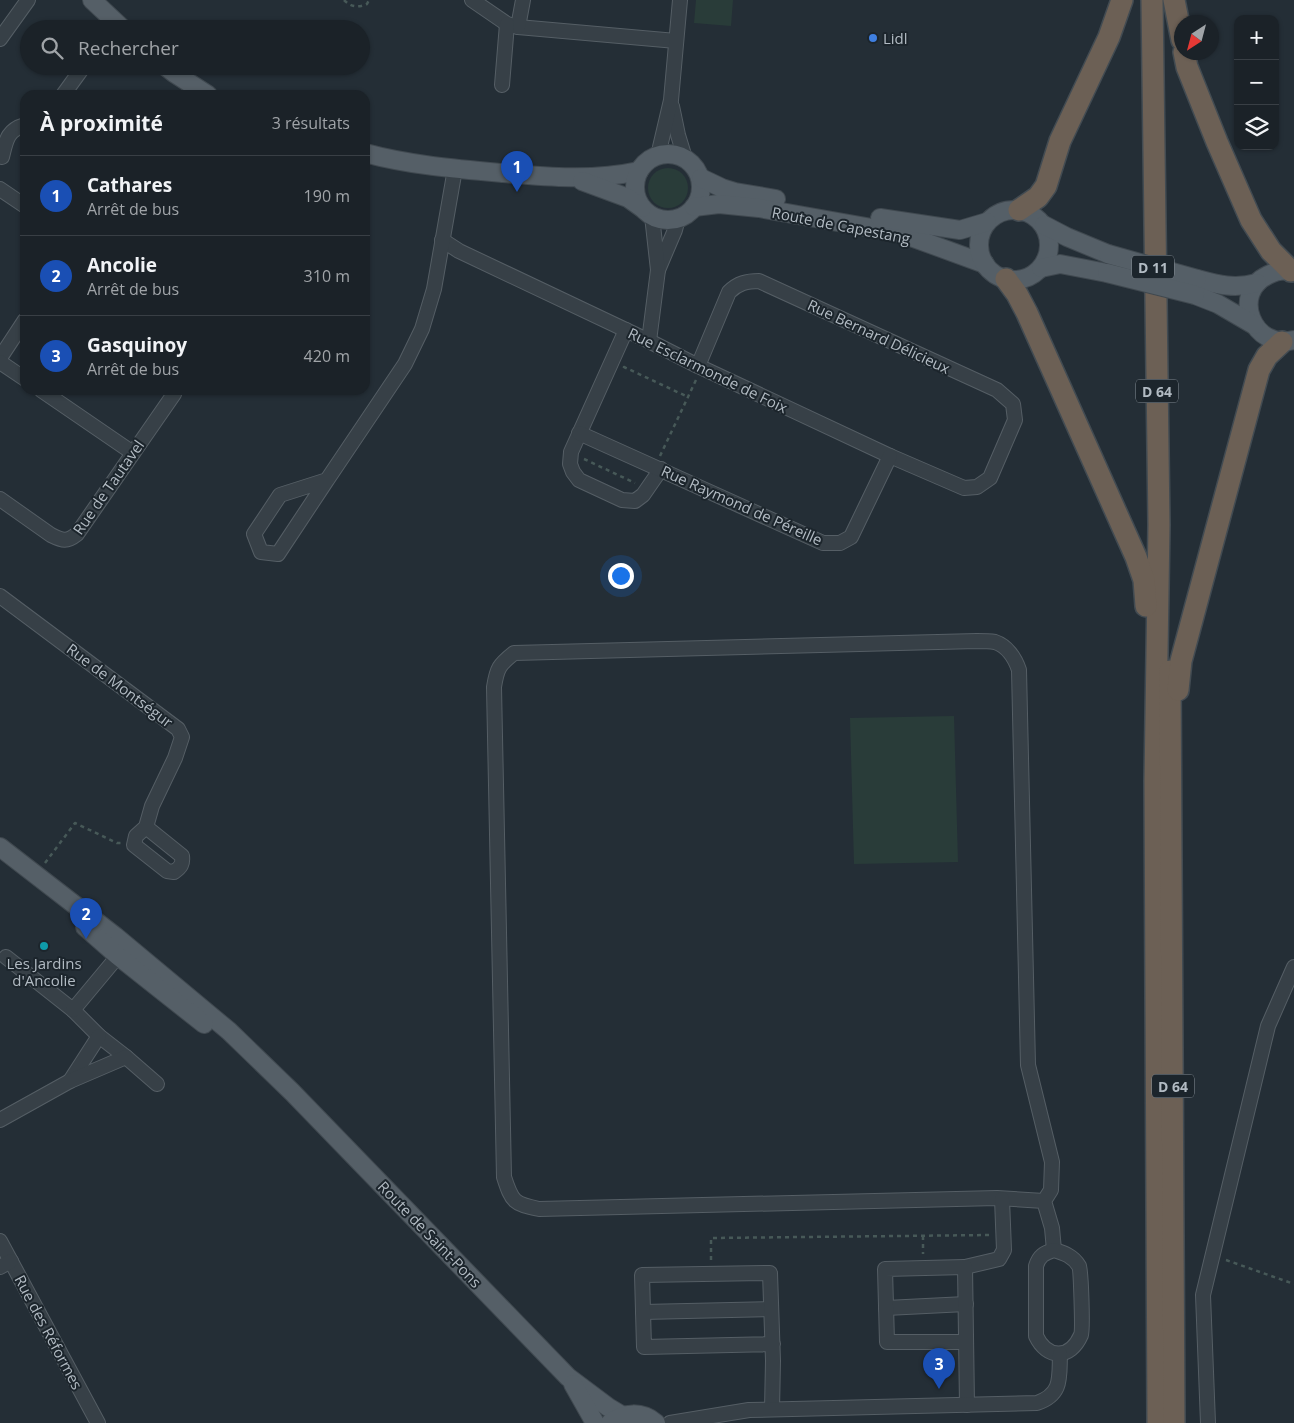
<!DOCTYPE html>
<html lang="fr">
<meta charset="utf-8">
<style>
body{margin:0;font-family:"Open Sans",sans-serif;background:#282f34;color:#f1f3f6}
.controls{position:absolute;right:15px;top:15px;display:grid;overflow:hidden;border-radius:10px;box-shadow:0 1px 4px #0004}
.controls button{width:45px;height:45px;display:grid;place-items:center;padding:0;border:0;border-bottom:1px solid #393f45;background:#1b2228;color:#f1f3f6;font:25px sans-serif}
.compass{position:absolute;left:1174px;top:15px;width:45px;height:45px;border-radius:50%;background:#1b2228;box-shadow:0 1px 4px #0004;rotate:216deg}
.you{position:absolute;left:620px;top:575px;width:18px;height:18px;margin:-12px;border:4px solid #fff;border-radius:50%;background:#1a73e8;box-shadow:0 0 0 8px #1a73e833}
.badge{display:grid;place-items:center;width:32px;height:32px;border-radius:50%;background:#b45309;color:#fff;font-size:16px;font-weight:700}
.pin{position:absolute;translate:-50% -41px;filter:drop-shadow(0 1px 2px #0008)}
.pin::after{content:'';position:absolute;top:26px;width:18px;height:15px;background:inherit;clip-path:polygon(0 0,100% 0,50% 100%)}
.list{margin:0;padding:0;list-style:none}
h2{display:flex;justify-content:space-between;align-items:center;height:65px;margin:0;padding:0 20px;font-size:21px}
h2 small{font-size:16px;font-weight:400;color:#a0a4a8}
.list li{display:grid;grid-template-columns:32px 1fr auto;gap:15px;align-items:center;box-sizing:border-box;height:80px;padding:0 20px;border-top:1px solid #393f45}
.list b{display:block;font-size:19px;white-space:nowrap}
.list p{margin:0;font-size:16px;white-space:nowrap;color:#a0a4a8}
.list em{font-size:16px;font-style:normal;color:#a0a4a8}
.icon{flex:none;width:28px;height:28px;fill:none;stroke:currentColor;stroke-width:2;stroke-linecap:round;stroke-linejoin:round}
.map{position:relative;flex:none;width:1294px;height:1423px;overflow:hidden}
.search{position:absolute;background:#1b2228;box-shadow:0 1px 4px #0004;left:20px;top:20px;width:350px;height:55px;display:flex;align-items:center;gap:12px;box-sizing:border-box;padding:0 18px;border-radius:28px;color:#a0a4a8;font-size:19px}
.panel{position:absolute;background:#1b2228;box-shadow:0 1px 4px #0004;left:20px;top:90px;width:350px;height:305px;border-radius:15px}
.map>svg:first-child{display:block}
.green{fill:#293c39}
.lines{fill:none;stroke-linecap:round;stroke-linejoin:round}
.minor-casing{stroke:#555e65;stroke-width:16}
.major-casing{stroke:#404950;stroke-width:20}
.highway-casing{stroke:#424b52;stroke-width:24}
.path{stroke:#475958;stroke-width:2.5;stroke-dasharray:4 4;stroke-linecap:butt}
.minor{stroke:#374047;stroke-width:14}
.major{stroke:#555f67;stroke-width:18}
.highway{stroke:#6c6055;stroke-width:21}
.major-bridge-casing{stroke:#404950;stroke-width:20;stroke-linecap:butt}
.major-bridge{stroke:#555f67;stroke-width:18}
.shop-dot{fill:#3f7fe0;stroke:#1c252c;stroke-width:2}
.culture-dot{fill:#0f9aa8;stroke:#1c252c;stroke-width:2}
.labels{text-anchor:middle;dominant-baseline:central;stroke-width:4;stroke-linejoin:round;paint-order:stroke}
.shield{fill:#1c252c;stroke:#858e96;stroke-width:1}
.shield-label{font-size:14px;font-weight:bold;fill:#b2bbc3}
.poi-label{font-size:15px;fill:#b2bbc3;stroke:#1c252c;text-anchor:start}
.street-label{font-size:15px;fill:#b2bbc3;stroke:#1c252c}
</style>
<div class="map">
<svg width="1294" height="1423" viewBox="0 0 1294 1423">
<rect width="100%" height="100%" fill="#242e36"/>
<g class="green">
<polygon points="696,0 733,0 731,26 694,23"/>
<circle cx="668" cy="188" r="20"/>
<polygon points="954,716 958,862 854,864 850,718"/>
</g>
<g class="lines">
<g class="minor-casing">
<g id="minor">
<polyline points="472,0 507,24 518,27 676,41"/>
<polyline points="518,27 523,0"/>
<polyline points="0,39 28,0"/>
<polyline points="502,85 507,24"/>
<polyline points="63,95 84,66"/>
<polyline points="672,106 678,135 685,158"/>
<polyline points="659,155 660,147 671,100 680,0"/>
<path d="M2,157C6,141 7,130 25,125"/>
<polyline points="0,189 25,206"/>
<path d="M442,240L459,251L649,341L698,366L890,456L964,488L977,487L990,478L1015,420L1013,404L997,390L759,281C747,281 738,283 729,292L698,366"/>
<polyline points="658,270 675,230 678,219"/>
<polyline points="626,330 571,452 570,464 573,472 579,480 622,500 635,501 643,495 661,469"/>
<polyline points="649,341 658,270 652,216"/>
<polyline points="0,358 25,320"/>
<polyline points="0,362 25,379"/>
<polyline points="41,390 133,453"/>
<polyline points="579,433 823,543 840,543 851,537 890,456"/>
<polyline points="327,480 278,554 261,552 254,534 280,495 327,480 405,364 422,329 434,289 455,169"/>
<path d="M0,499L51,535C63,541 67,542 77,534L174,394L175,390"/>
<path d="M0,596L178,729L182,737L175,758L152,806L146,827L136,836L134,845L167,871L174,872C181,867 183,864 182,856L146,827"/>
<polyline points="6,957 73,1010 99,1036 126,1057"/>
<polyline points="73,1010 118,956 121,950"/>
<polyline points="70,1081 99,1036"/>
<polyline points="0,1120 70,1081 126,1057 157,1084"/>
<path d="M1044,1201L997,1198L539,1209C514,1204 512,1202 504,1177L494,687C497,668 499,665 514,653L977,641C983,641 989,641 995,642C1007,646 1015,658 1019,670L1028,1065L1052,1162L1051,1190L1044,1201L1052,1228L1054,1250"/>
<polyline points="0,1241 98,1423"/>
<path d="M1054,1250C1064,1253 1073,1256 1079,1266C1081,1270 1083,1330 1081,1335C1070,1360 1047,1359 1036,1336V1266C1039,1256 1044,1253 1054,1250Z"/>
<polyline points="0,1267 11,1261"/>
<polyline points="965,1267 999,1259 1004,1250 1002,1199"/>
<polyline points="886,1308 966,1304"/>
<polyline points="643,1312 771,1309"/>
<polyline points="966,1342 887,1342 885,1269 965,1267 967,1405"/>
<polyline points="772,1409 773,1361 770,1273 642,1275 644,1347 773,1344"/>
<path d="M670,1423L749,1410L1037,1403C1063,1394 1059,1377 1060,1354"/>
<polyline points="1208,1423 1203,1295 1268,1026 1294,967"/>
</g>
</g>
<g class="major-casing">
<g id="major">
<polyline points="92,0 123,29"/>
<polyline points="165,66 174,73 208,95"/>
<path d="M365,153C409,165 456,169 502,173C548,177 593,181 639,171"/>
<circle cx="668" cy="187" r="33"/>
<polyline points="701,178 722,188 735,192 776,199"/>
<polyline points="582,181 628,198 642,208"/>
<polyline points="694,207 719,204 759,208 900,233 985,264"/>
<circle cx="1014" cy="245" r="35"/>
<polyline points="880,218 960,230 987,222"/>
<polyline points="1044,225 1067,237 1108,254"/>
<polyline points="1041,268 1060,264 1107,273"/>
<path d="M1294,272C1285,269 1276,271 1268,275C1230,293 1253,351 1294,340"/>
<path d="M1197,279C1219,285 1235,289 1257,283"/>
<polyline points="1195,295 1218,304 1254,325"/>
<polyline points="0,847 115,936 229,1031 292,1092 568,1377 608,1407 623,1416"/>
<polyline points="85,927 118,956 204,1024"/>
<polyline points="573,1384 595,1423"/>
<path d="M610,1423C624,1412 642,1411 656,1423"/>
</g>
</g>
<g class="highway-casing">
<g id="highway">
<polyline points="1152,0 1159,525 1155,781 1158,1423"/>
<polyline points="1174,0 1182,40"/>
<polyline points="1184,52 1187,67 1217,142 1251,220 1271,251 1291,271"/>
<polyline points="1019,210 1038,197 1046,186 1060,141 1109,37 1122,0"/>
<polyline points="1006,279 1017,294 1027,313 1136,557 1144,580 1146,606"/>
<polyline points="1170,671 1174,1423"/>
<polyline points="1178,690 1181,661 1259,370 1267,356 1282,342"/>
</g>
</g>
<g class="path">
<path d="M344,0C351,7 358,8 367,4L369,0"/>
<polyline points="624,368 624,367 688,397"/>
<polyline points="660,456 696,380"/>
<polyline points="584,459 635,483"/>
<polyline points="45,863 75,823 117,843 122,843"/>
<polyline points="923,1236 923,1254"/>
<polyline points="711,1260 711,1238 991,1235"/>
<polyline points="1226,1260 1294,1284"/>
</g>
<use href="#minor" class="minor"/>
<use href="#major" class="major"/>
<use href="#highway" class="highway"/>
<g class="major-bridge-casing">
<g id="major-bridge">
<polyline points="1108,254 1197,279"/>
<polyline points="1107,273 1195,295"/>
</g>
</g>
<use href="#major-bridge" class="major-bridge"/>
</g>
<circle class="shop-dot" cx="873" cy="38" r="5"/>
<circle class="culture-dot" cx="44" cy="946" r="5"/>
<g class="labels">
<g class="shield">
<rect x="1132" y="255.5" width="42" height="23" rx="4"/>
<rect x="1136" y="379.5" width="42" height="23" rx="4"/>
<rect x="1152" y="1074.5" width="42" height="23" rx="4"/>
</g>
<g class="shield-label">
<text x="1153" y="267">D 11</text>
<text x="1157" y="391">D 64</text>
<text x="1173" y="1086">D 64</text>
</g>
<g class="poi-label">
<text x="883" y="38">Lidl</text>
<text x="44" y="963" text-anchor="middle">Les Jardins<tspan x="44" dy="17">d'Ancolie</tspan></text>
</g>
<g class="street-label">
<text transform="translate(841 225) rotate(11)">Route de Capestang</text>
<text transform="translate(879 336) rotate(25)">Rue Bernard Délicieux</text>
<text transform="translate(708 370) rotate(26)">Rue Esclarmonde de Foix</text>
<text transform="translate(108 487) rotate(-55)">Rue de Tautavel</text>
<text transform="translate(742 505) rotate(24)">Rue Raymond de Péreille</text>
<text transform="translate(120 685) rotate(37)">Rue de Montségur</text>
<text transform="translate(430 1234) rotate(46)">Route de Saint-Pons</text>
<text transform="translate(49 1332) rotate(62)">Rue des Réformes</text>
</g>
</g>
</svg>
<div class="controls">
<button>+</button>
<button>−</button>
<button><svg class="icon" aria-label="layers" viewBox="0 0 24 24"><path d="M12 4l9 5-9 5-9-5zM3 14l9 5 9-5"/></svg></button>
</div>
<svg class="compass" viewBox="-18 -18 36 36"><path d="M0-13l5 13h-10z" fill="#e53935"/><path d="M0 13l5-13h-10z" fill="#a0a4a8"/></svg>
<div class="you"></div>
<div class="pin badge" style="left:517px;top:192px;background:#1a4fb4">1</div>
<div class="pin badge" style="left:86px;top:939px;background:#1a4fb4">2</div>
<div class="pin badge" style="left:939px;top:1389px;background:#1a4fb4">3</div>
<div class="search"><svg class="icon" aria-label="search" viewBox="0 0 24 24"><circle cx="10" cy="10" r="6"/><path d="M15 15l6 6"/></svg>Rechercher</div>
<section class="panel">
<h2>À proximité<small>3 résultats</small></h2>
<ul class="list">
<li><span class="badge" style="background:#1a4fb4">1</span><div><b>Cathares</b><p>Arrêt de bus</p></div><em>190 m</em></li>
<li><span class="badge" style="background:#1a4fb4">2</span><div><b>Ancolie</b><p>Arrêt de bus</p></div><em>310 m</em></li>
<li><span class="badge" style="background:#1a4fb4">3</span><div><b>Gasquinoy</b><p>Arrêt de bus</p></div><em>420 m</em></li>
</ul>
</section>
</div>
